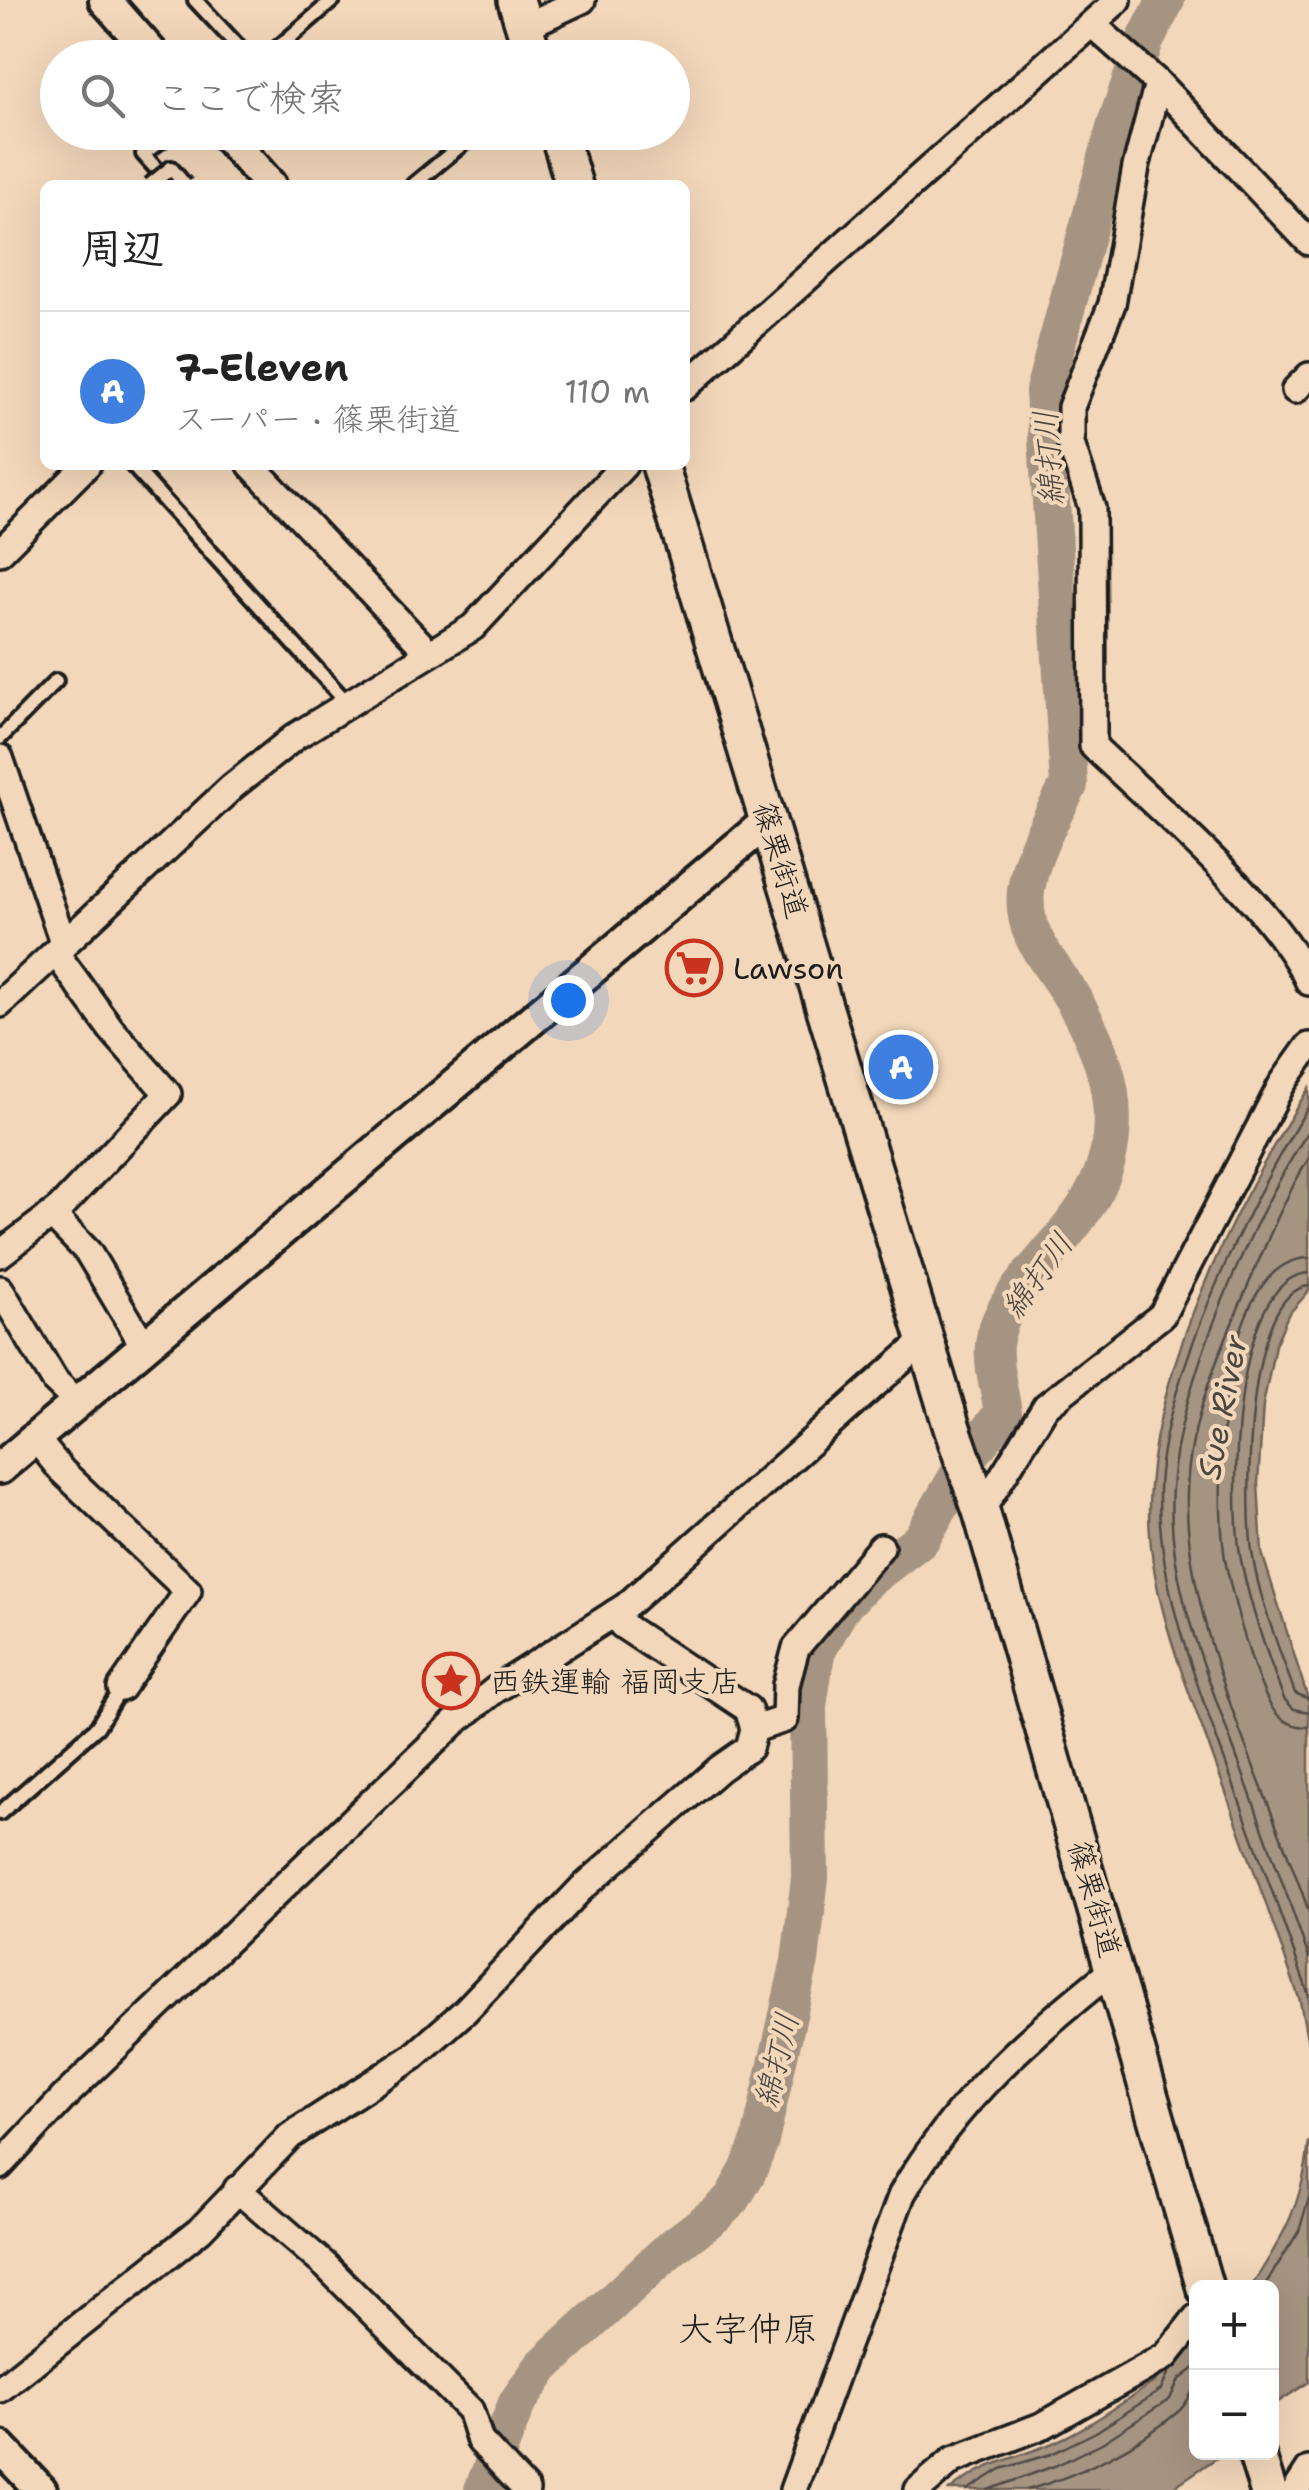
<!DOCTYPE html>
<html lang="ja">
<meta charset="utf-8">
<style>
body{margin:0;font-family:"Shantell Sans","Klee One",sans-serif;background:#f6f6f6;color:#222}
.controls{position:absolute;right:30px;bottom:30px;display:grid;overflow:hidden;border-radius:15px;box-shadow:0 10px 40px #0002}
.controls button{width:90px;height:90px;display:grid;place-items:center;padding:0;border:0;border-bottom:2px solid #e0e0e0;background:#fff;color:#222;font:50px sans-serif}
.you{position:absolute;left:568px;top:1000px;width:35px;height:35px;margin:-25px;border:8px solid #fff;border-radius:50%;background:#1a73e8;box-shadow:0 0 0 15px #1a73e833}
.badge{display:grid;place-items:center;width:65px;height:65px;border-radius:50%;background:#c8321e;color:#fff;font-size:32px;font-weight:700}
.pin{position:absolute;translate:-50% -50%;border:5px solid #fff;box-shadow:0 2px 10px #0006}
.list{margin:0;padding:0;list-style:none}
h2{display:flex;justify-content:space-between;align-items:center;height:130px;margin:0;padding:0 40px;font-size:42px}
h2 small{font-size:32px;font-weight:400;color:#767676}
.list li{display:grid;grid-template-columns:65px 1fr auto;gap:30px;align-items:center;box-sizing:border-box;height:160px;padding:0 40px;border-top:2px solid #e0e0e0}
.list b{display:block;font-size:38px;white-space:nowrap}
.list p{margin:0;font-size:32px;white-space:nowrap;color:#767676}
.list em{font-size:32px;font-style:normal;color:#767676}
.icon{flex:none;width:55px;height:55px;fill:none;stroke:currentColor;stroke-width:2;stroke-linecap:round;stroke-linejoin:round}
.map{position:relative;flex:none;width:1309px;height:2490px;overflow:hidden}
.search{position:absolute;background:#fff;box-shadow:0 10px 40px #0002;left:40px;top:40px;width:650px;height:110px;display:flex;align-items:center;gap:25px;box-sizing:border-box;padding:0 35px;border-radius:55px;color:#767676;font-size:38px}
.panel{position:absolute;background:#fff;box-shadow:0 10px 40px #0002;left:40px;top:180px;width:650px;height:290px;border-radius:15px}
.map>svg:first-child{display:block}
.water{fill:#a69482;stroke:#6f6459;stroke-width:2.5}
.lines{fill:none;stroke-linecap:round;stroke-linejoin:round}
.shore{stroke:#534c45;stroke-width:2.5}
.river{stroke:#a69482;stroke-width:38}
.service-casing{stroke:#1c1c1c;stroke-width:20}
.minor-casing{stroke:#1c1c1c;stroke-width:32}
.tertiary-casing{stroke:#1c1c1c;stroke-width:38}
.secondary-casing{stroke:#1c1c1c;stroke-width:42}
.service{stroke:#f3d7ba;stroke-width:12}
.minor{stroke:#f3d7ba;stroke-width:25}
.tertiary{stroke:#f3d7ba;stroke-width:30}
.secondary{stroke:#f3d7ba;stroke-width:35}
.service-bridge-casing{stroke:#1c1c1c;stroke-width:20;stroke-linecap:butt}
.service-bridge{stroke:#f3d7ba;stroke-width:12}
.labels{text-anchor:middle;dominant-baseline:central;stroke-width:8;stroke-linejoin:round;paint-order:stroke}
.street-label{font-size:30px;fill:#1c1c1c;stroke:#f3d7ba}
.poi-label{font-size:30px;fill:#1c1c1c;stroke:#f3d7ba;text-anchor:start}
.water-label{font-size:32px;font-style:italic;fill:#4c4640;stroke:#f3d7ba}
.quarter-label{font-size:35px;fill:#1c1c1c;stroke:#f3d7ba}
</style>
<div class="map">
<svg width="1309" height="2490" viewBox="0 0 1309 2490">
<rect width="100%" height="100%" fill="#f3d7ba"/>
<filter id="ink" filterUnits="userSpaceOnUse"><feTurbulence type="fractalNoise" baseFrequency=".01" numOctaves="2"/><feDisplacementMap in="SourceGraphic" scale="20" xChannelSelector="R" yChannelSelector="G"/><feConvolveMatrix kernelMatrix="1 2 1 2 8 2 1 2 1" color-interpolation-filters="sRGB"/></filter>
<g filter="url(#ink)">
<g class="water">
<path d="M1309,1088V1291L1288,1315L1275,1345L1263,1405L1258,1483L1262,1553L1309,1702V2049L1300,2001C1273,1922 1244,1843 1216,1765C1184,1677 1142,1583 1150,1486C1160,1354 1238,1199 1309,1088Z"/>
<path d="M1309,2141V2382L1272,2406V2288L1251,2287C1283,2237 1304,2202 1309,2141Z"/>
<path d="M1196,2337V2452L1224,2453L1169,2490H950C987,2462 1008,2461 1048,2445C1087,2429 1121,2403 1156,2381L1150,2372Z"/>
</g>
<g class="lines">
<g class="shore">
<path d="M1309,1106C1251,1197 1161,1383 1159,1491C1158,1586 1193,1673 1225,1761C1253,1839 1282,1917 1309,1996"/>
<path d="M1309,1130C1252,1220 1179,1381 1172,1488C1166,1577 1203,1662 1232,1744C1258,1815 1284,1886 1309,1958"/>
<path d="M1309,1158C1284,1198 1266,1245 1247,1288C1220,1350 1189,1422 1187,1491C1183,1623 1266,1787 1309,1912"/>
<path d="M1309,1258C1215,1261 1215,1495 1225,1559C1231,1592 1256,1688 1275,1712C1284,1723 1296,1727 1309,1727"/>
<path d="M1309,1273C1231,1277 1230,1505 1241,1560C1250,1607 1267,1654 1284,1699L1294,1709L1309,1712"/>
<path d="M1309,1286C1244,1292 1246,1504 1252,1552C1259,1600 1279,1648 1295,1693L1309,1699"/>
<polyline points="1263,2288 1299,2231 1309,2198"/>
<polyline points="967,2490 1001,2469 1051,2454 1096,2432 1161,2390 1169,2372"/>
<polyline points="988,2490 1057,2465 1102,2443 1170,2399 1179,2380 1196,2367"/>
<path d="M1027,2490C1080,2475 1137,2447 1179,2411C1187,2404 1190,2394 1196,2386"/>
</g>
<path class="river" d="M483,2490L517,2403L543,2366L670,2249L716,2214L732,2199L748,2171L760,2141L800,1961L810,1878L808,1706L816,1653L841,1607L866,1581L921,1539L970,1455L1003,1413C1000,1392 992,1366 994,1345C1001,1275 1104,1229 1111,1136C1116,1085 1098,1042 1073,999C1052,963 1021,937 1026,891C1030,855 1052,817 1069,785L1044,391L1117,121L1145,41L1166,0"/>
<g class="service-casing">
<g id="service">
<polyline points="195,0 249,58"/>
<polyline points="266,58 333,0"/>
<polyline points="171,185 143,154 173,132"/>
<polyline points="413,185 477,132"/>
<polyline points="132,465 348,704"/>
<polyline points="0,738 56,681"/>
<polyline points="0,1813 97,1727 121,1688"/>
</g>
</g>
<g class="minor-casing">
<g id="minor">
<path d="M1093,25L1158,83L1136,167L1112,304L1071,407V444L1092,508L1093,746C1157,808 1273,904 1309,982"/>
<polyline points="524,27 582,0"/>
<polyline points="1158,83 1309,242"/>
<polyline points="685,387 1118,0"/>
<polyline points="1295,390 1309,376"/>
<polyline points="251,465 428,652"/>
<polyline points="0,552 87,465"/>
<polyline points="0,758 64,945"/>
<polyline points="55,952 111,1029 168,1094 59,1209 58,1221 88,1252 144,1346"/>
<polyline points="0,1004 232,787 296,736 473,627 624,465"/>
<polyline points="0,1254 59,1209"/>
<polyline points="0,1289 55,1381 78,1403"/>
<polyline points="36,1439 62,1471 188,1591 121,1688"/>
<polyline points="981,1511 1046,1406 1162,1315 1282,1084 1309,1046"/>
<polyline points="754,1729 785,1719 786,1685 796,1648 881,1547"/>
<polyline points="0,2166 66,2095 455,1722 495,1690 626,1606 926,1339"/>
<polyline points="237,2189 326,2266 470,2410 480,2441 526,2490"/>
<polyline points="0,2389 200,2230 290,2136 413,2057 465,2011 581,1889 719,1769 749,1748 754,1729 748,1709 622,1625 615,1613"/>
<path d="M793,2490L902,2194C959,2096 1028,2038 1115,1968"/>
<polyline points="918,2490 953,2460 1044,2425 1166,2356 1196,2318"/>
<polyline points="1296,2490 1309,2470"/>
</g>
</g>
<g class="tertiary-casing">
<g id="tertiary">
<polyline points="105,0 156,58"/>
<polyline points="223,132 270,185"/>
<polyline points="0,1468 769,820"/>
<polyline points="0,2447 41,2490"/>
</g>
</g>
<g class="secondary-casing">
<g id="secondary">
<polyline points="516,0 534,58"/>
<polyline points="558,132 574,185"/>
<polyline points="660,465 952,1428 981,1511 1205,2288"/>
<polyline points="1256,2452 1268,2490"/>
</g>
</g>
<use href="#service" class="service"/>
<use href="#minor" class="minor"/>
<use href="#tertiary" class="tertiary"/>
<use href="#secondary" class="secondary"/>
<g class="service-bridge-casing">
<polyline id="service-bridge" points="150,185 171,168 185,185"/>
</g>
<use href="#service-bridge" class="service-bridge"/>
</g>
</g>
<defs>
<g id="supermarket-ring" transform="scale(2.875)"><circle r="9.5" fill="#f3d7ba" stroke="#c8321e" stroke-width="1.5"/><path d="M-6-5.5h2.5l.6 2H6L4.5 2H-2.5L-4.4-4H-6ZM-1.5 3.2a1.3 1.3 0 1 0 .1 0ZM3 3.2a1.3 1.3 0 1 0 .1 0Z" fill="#c8321e"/></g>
<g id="sight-ring" transform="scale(2.875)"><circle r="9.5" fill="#f3d7ba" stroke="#c8321e" stroke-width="1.5"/><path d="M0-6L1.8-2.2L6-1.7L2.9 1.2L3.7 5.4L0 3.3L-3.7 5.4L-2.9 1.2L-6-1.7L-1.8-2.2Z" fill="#c8321e"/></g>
</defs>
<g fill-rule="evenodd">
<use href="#supermarket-ring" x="694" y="968"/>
<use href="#sight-ring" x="451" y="1681"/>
</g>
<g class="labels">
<g class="street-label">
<text transform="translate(781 860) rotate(73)">篠栗街道</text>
<text transform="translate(1095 1899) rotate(74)">篠栗街道</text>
</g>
<g class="poi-label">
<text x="733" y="968">Lawson</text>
<text x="490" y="1681">西鉄運輸 福岡支店</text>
</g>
<g class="water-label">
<text transform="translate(1048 458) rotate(-94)">綿打川</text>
<text transform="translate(1037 1275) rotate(-54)">綿打川</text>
<text transform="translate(1222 1407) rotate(-79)">Sue River</text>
<text transform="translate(776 2060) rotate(-76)">綿打川</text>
</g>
<g class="quarter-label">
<text x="748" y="2328">大字仲原</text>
</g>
</g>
</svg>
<div class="controls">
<button>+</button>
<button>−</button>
</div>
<div class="you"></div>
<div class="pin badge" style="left:901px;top:1067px;background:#3f7fe0">A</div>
<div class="search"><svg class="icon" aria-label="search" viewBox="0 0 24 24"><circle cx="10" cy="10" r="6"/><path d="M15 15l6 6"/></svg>ここで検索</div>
<section class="panel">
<h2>周辺<small></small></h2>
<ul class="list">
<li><span class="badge" style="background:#3f7fe0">A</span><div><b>7-Eleven</b><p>スーパー · 篠栗街道</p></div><em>110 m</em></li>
</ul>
</section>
</div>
